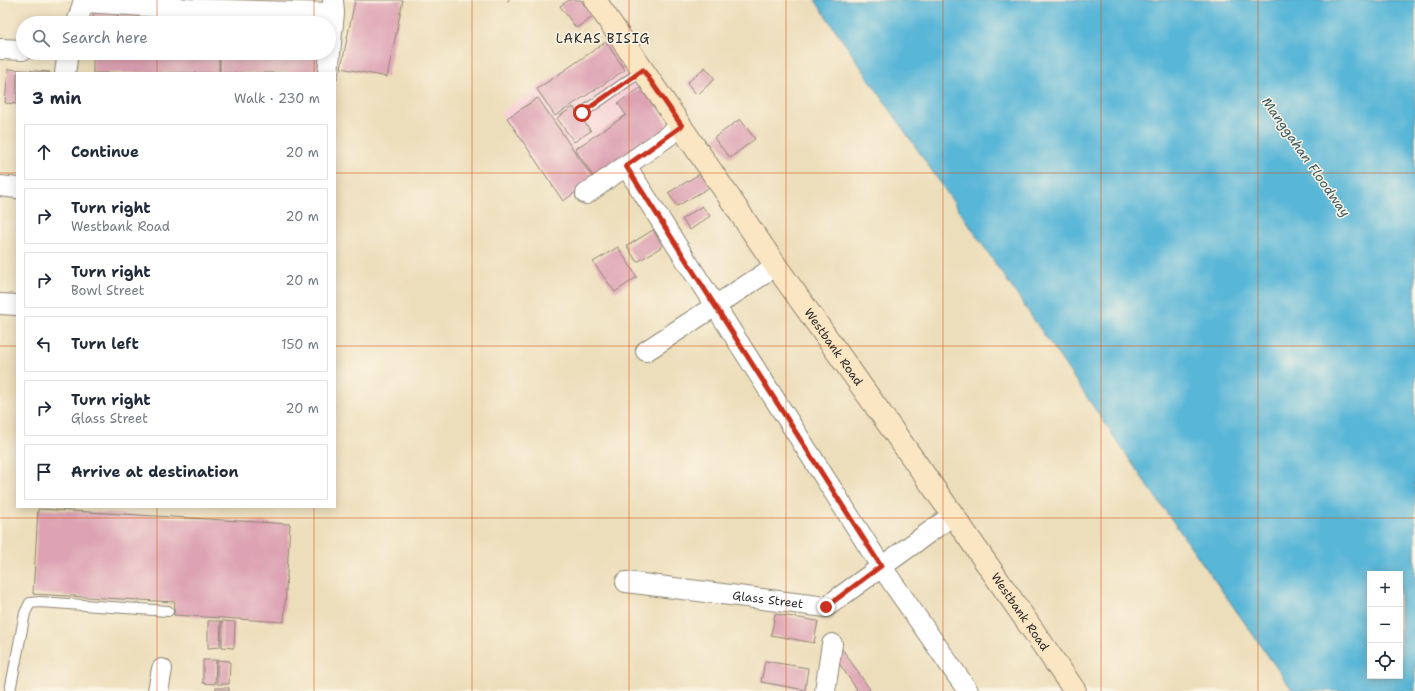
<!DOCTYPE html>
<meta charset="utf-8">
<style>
body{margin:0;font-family:"Shantell Sans",sans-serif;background:#f2f2f3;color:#1f2937}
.controls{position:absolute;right:12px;bottom:12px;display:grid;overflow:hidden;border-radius:0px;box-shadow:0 2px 10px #0003}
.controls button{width:36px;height:36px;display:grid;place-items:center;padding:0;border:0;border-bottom:1px solid #e0e1e3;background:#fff;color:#1f2937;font:20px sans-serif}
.stop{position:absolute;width:12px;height:12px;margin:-9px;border:3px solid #c8321e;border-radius:50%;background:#fff}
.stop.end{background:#c8321e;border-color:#fff;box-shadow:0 1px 4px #0008}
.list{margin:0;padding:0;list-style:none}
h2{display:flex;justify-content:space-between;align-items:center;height:52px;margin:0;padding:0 16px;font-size:17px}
h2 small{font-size:13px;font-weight:400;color:#747a83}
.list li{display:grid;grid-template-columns:26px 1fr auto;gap:12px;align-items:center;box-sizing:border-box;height:56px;margin:0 8px 8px;padding:0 8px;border:1px solid #e0e1e3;border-radius:0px}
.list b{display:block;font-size:15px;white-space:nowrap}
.list p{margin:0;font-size:13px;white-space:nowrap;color:#747a83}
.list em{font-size:13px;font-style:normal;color:#747a83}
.icon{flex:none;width:22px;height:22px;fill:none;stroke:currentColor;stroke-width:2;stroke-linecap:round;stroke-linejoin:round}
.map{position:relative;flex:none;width:1415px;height:691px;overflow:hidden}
.search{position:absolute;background:#fff;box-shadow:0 2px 10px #0003;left:16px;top:16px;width:320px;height:44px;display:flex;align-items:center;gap:10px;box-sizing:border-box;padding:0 14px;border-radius:22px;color:#747a83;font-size:15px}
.panel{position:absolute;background:#fff;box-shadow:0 2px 10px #0003;left:16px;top:72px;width:320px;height:436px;border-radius:0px}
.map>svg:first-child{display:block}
.built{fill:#f6cfd6}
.water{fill:#58b6d7;stroke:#427081;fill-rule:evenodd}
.building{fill:#dda2b3}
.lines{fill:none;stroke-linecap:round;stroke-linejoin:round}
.lane-casing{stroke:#8c8473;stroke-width:12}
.street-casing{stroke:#8c8473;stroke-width:22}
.secondary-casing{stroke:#8c8473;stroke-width:24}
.path{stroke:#8c8473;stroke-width:2.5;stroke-dasharray:1 3;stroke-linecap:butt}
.lane{stroke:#fff;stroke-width:10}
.street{stroke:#fff;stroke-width:20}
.secondary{stroke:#fbe6c3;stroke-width:22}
.route{stroke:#c8321e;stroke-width:5}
.grid{fill:none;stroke:#d5540f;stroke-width:1;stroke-opacity:0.55}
.labels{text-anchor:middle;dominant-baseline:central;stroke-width:3;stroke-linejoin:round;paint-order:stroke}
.street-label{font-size:12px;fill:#2b2b2b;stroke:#fcf5e5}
.neighbourhood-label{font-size:13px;letter-spacing:1px;fill:#2b2b2b;stroke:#fcf5e5}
.water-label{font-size:13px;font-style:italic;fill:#3b5c67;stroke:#fcf5e5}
</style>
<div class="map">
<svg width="1415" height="691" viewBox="0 0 1415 691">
<rect width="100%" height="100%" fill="#fcf5e5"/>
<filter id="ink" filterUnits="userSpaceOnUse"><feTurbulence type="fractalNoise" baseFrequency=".025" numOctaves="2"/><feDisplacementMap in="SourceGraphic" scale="8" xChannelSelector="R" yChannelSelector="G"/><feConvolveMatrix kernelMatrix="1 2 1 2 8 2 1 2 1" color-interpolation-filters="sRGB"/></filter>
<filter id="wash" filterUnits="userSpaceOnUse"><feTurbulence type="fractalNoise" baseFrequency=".012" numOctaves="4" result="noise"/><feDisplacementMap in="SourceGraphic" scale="16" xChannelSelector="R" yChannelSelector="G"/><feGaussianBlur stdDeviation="0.9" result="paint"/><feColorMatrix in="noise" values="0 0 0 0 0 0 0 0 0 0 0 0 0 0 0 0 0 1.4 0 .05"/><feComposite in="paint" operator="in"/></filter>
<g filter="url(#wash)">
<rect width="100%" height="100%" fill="#eddebb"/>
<polygon class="built" points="610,38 673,130 563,204 500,113"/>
<path class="water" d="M815,0H1415V691H1293L1145,482ZM1370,574H1400V676H1370Z"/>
<g id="blocks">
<g class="building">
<polygon points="355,0 403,0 387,77 341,68"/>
<polygon points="569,0 581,0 593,17 576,28 560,6"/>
<polygon points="118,11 269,20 269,23 118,23"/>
<rect x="93" y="12" width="25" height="11"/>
<polygon points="606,42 625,70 555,116 537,89"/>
<rect x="93" y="53" width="126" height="20"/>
<rect x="220" y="53" width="100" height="20"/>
<polygon points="705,67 715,79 697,95 687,83"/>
<polygon points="8,69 50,72 50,73 17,73 17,104 5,103"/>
<polygon points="642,87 670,129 595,179 575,149 626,115 618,103"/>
<polygon points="538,98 594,180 563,201 507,118"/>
<polygon points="573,107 591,131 574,142 557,118"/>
<polygon points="740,119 755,139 730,158 714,138"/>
<polygon points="703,172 712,186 677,206 668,193"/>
<polygon points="702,206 710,216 690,230 682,219"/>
<polygon points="653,230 663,246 637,262 627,246"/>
<polygon points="618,247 637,277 615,292 593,262"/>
<polygon points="38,509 290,524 284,622 174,615 175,602 33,594"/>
<polygon points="775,614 818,621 814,643 771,635"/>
<polygon points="208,621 221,621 220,647 208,648"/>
<polygon points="222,621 235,622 234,648 222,647"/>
<polygon points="838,643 869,688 870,691 857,691 856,688 834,656"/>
<polygon points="203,660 216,660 215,684 203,683"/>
<polygon points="217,660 230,661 229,684 217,684"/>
<polygon points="765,661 808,668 805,690 761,682"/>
<rect x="216" y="688" width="13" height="3"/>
</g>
</g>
</g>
<g filter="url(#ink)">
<use href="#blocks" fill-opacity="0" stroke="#8c8473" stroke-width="1"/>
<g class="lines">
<g class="lane-casing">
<g id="lane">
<polyline points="582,113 643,70"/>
<polyline points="10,691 25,613 30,603 40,602 168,611"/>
</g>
</g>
<g class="street-casing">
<g id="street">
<polyline points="84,2 190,9 334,13"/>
<polyline points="77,23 84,0"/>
<polyline points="0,49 23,50"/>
<polyline points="65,73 68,53"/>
<polyline points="328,73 334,13 333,0"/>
<polyline points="626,166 881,566 968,691"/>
<polyline points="0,186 17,188"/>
<polyline points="586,194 682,126"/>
<polyline points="0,304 17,305"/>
<polyline points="646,351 776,266"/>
<path id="s1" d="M626,582L826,607L953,515"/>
<polyline points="158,691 162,669"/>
<polyline points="825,691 832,644"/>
</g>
</g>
<g class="secondary-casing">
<g id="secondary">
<path id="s2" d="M595,0L776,266L953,515L1075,691"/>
</g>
</g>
<polyline class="path" points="508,0 509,1"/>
<use href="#lane" class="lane"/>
<use href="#street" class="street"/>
<use href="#secondary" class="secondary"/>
</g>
</g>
<g class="lines" filter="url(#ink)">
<polyline class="route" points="582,113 643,70 682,126 626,166 881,566 826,607"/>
</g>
<path class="grid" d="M157,0V23M314,0V23M472,0V691M629,0V691M786,0V691M943,0V691M1101,0V691M1258,0V691M157,53V73M314,53V73M0,173H17M335,173H1415M0,346H17M335,346H1415M157,507V691M314,507V691M0,518H1415"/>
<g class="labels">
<g class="street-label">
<text stroke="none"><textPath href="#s2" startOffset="421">Westbank Road</textPath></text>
<text stroke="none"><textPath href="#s1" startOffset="143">Glass Street</textPath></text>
<text stroke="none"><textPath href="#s2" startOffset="745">Westbank Road</textPath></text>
</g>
<g class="neighbourhood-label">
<text x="603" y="38">LAKAS BISIG</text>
</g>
<g class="water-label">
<text transform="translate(1306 157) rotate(55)">Manggahan Floodway</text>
</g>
</g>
</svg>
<div class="controls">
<button>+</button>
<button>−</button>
<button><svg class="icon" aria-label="locate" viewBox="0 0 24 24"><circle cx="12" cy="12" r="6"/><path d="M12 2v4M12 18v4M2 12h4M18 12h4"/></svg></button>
</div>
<div class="stop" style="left:582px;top:113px"></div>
<div class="stop end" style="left:826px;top:607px"></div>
<div class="search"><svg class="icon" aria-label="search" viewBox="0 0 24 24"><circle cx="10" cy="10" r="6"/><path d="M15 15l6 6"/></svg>Search here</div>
<section class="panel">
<h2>3 min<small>Walk · 230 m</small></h2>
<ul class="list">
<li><svg class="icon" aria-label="ahead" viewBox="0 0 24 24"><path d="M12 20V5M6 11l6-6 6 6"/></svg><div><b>Continue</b></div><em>20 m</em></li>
<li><svg class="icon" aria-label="right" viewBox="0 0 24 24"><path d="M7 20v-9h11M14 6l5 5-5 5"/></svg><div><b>Turn right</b><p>Westbank Road</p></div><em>20 m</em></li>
<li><svg class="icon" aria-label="right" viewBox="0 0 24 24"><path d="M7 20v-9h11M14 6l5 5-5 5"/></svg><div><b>Turn right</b><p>Bowl Street</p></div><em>20 m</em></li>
<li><svg class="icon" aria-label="left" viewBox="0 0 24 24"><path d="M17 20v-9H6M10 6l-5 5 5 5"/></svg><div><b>Turn left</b></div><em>150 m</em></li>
<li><svg class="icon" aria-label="right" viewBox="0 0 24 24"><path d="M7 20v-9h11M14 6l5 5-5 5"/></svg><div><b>Turn right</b><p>Glass Street</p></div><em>20 m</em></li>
<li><svg class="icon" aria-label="arrive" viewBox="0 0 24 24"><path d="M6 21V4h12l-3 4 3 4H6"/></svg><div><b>Arrive at destination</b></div></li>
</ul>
</section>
</div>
